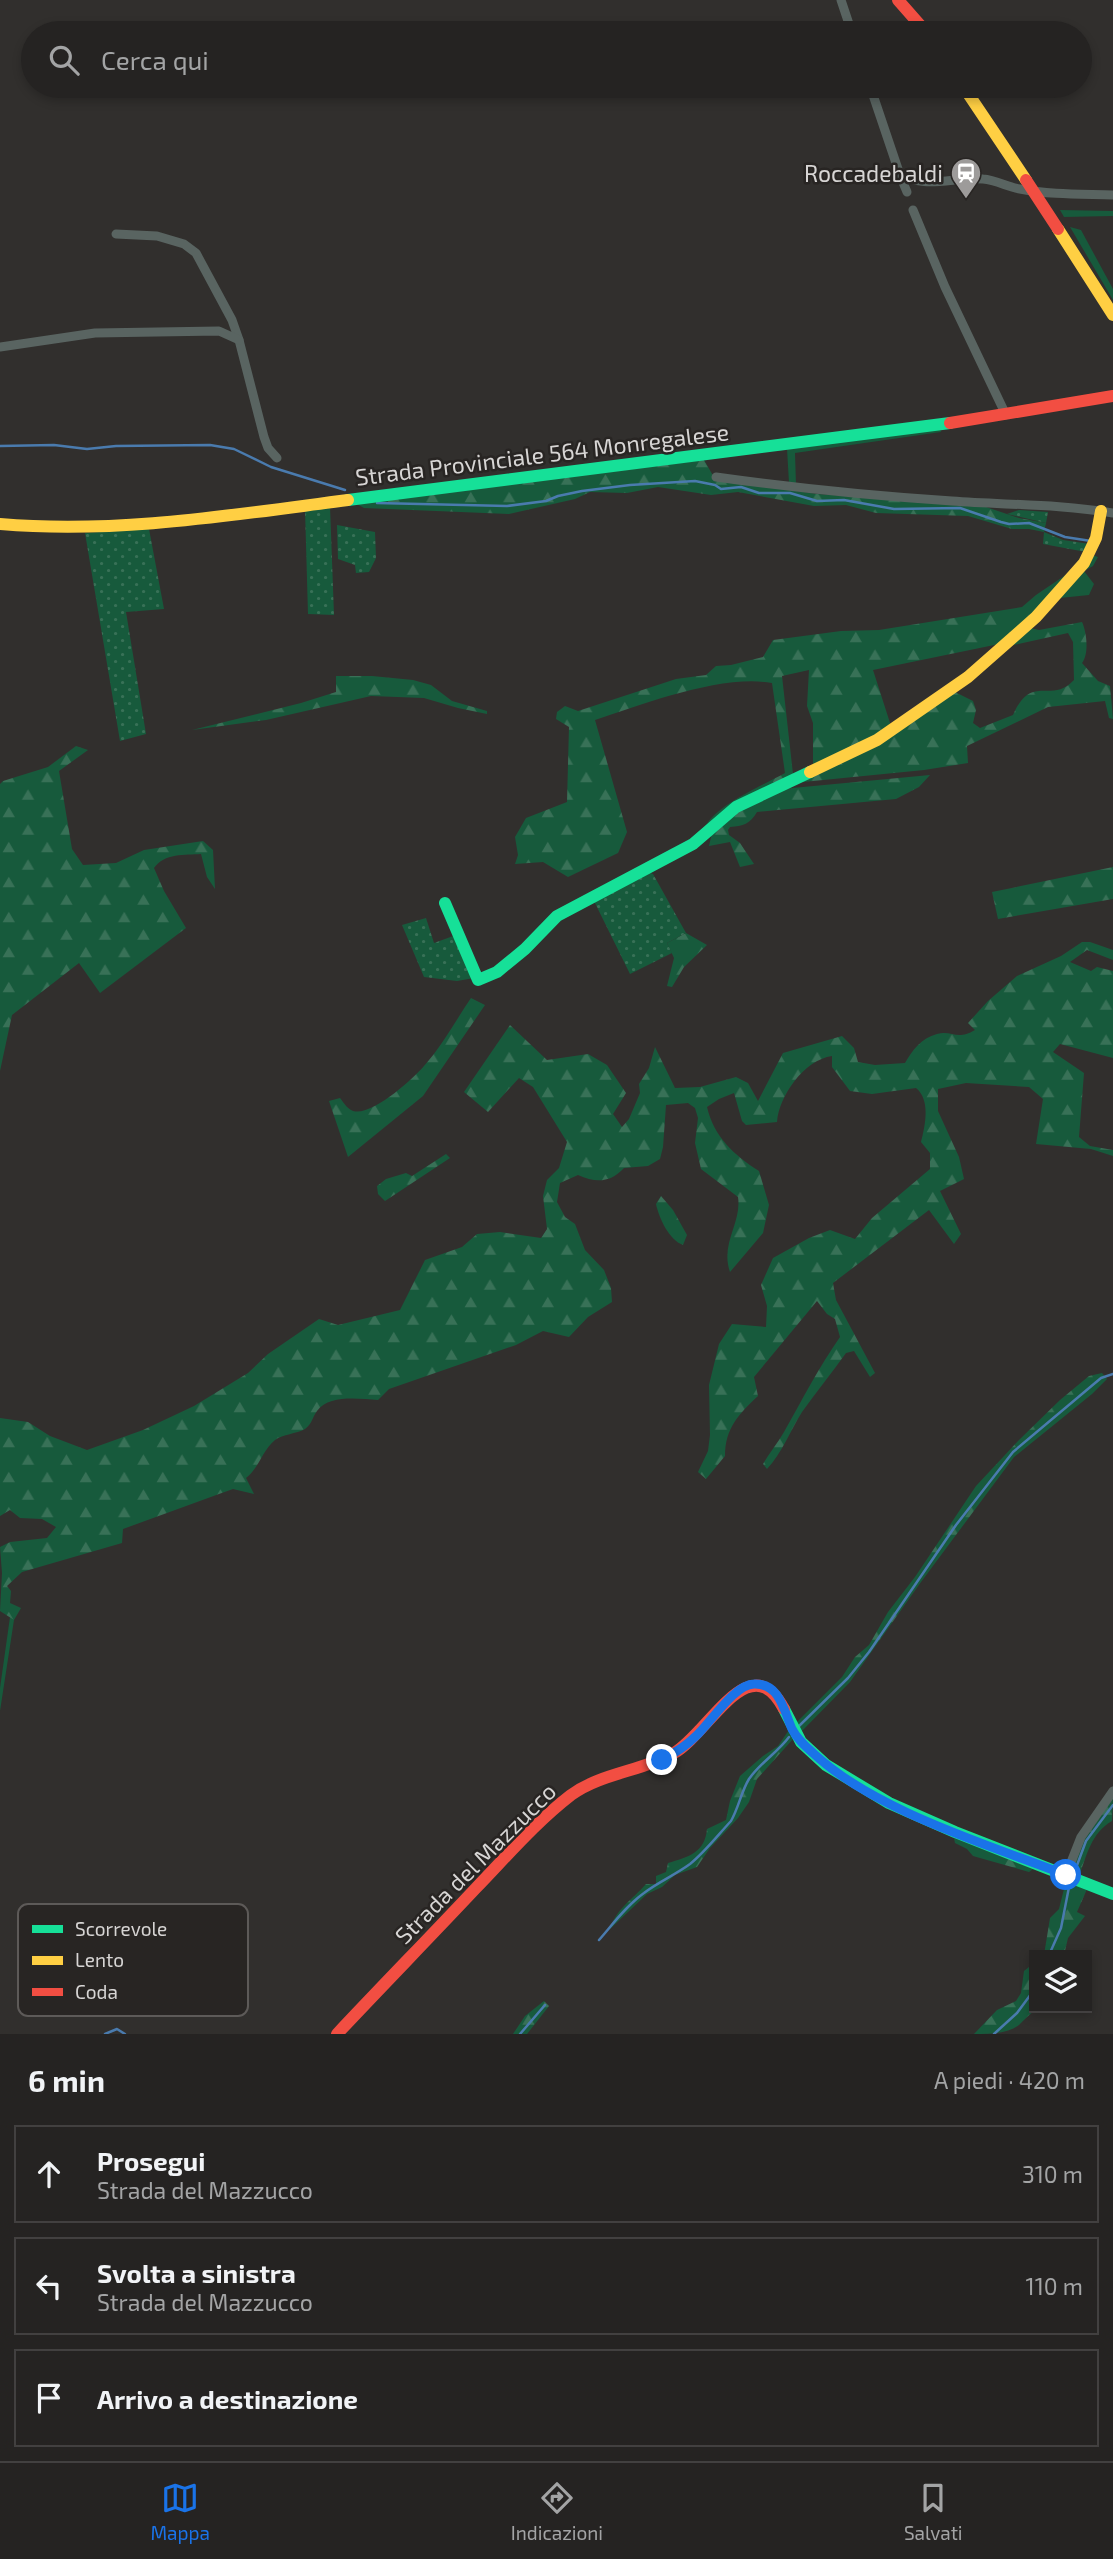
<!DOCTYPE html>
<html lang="it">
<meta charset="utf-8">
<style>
body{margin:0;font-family:"Exo 2",sans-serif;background:#2d2b2a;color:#f1f3f6}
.controls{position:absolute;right:21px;bottom:21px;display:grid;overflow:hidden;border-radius:0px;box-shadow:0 4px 10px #0003}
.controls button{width:63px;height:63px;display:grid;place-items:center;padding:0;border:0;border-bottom:2px solid #424040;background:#252322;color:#f1f3f6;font:35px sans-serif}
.stop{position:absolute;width:21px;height:21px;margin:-16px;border:5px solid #1a73e8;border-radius:50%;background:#fff}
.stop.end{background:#1a73e8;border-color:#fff;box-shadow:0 2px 7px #0008}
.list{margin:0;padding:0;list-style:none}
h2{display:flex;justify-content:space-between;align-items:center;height:91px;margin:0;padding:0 28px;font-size:30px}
h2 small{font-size:23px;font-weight:400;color:#a3a4a5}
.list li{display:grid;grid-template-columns:46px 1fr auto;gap:21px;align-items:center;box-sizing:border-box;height:98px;margin:0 14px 14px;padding:0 14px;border:2px solid #424040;border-radius:0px}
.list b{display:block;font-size:26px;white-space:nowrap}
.list p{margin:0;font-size:23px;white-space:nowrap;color:#a3a4a5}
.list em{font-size:23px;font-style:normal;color:#a3a4a5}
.icon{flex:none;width:38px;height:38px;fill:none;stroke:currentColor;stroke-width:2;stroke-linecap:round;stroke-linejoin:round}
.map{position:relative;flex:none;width:1113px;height:2034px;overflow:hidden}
.search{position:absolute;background:#252322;box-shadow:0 4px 10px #0003;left:21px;right:21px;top:21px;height:77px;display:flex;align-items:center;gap:18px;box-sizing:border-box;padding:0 24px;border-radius:38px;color:#a3a4a5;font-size:26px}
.sheet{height:427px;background:#252322}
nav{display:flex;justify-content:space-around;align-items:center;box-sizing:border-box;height:98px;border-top:2px solid #424040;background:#252322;font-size:19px;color:#a3a4a5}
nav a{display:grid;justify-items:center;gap:4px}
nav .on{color:#1a73e8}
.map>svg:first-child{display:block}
.green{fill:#175a3c}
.forest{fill:url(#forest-firs)}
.garden{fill:url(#garden-dots)}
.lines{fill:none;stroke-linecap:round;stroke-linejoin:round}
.stream{stroke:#4a7bae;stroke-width:2.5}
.street{stroke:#596461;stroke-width:9}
.fast{stroke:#16e098;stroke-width:12}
.slow{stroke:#ffcf43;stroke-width:12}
.jam{stroke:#f24e42;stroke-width:12}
.jam-bridge{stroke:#f24e42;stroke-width:12}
.route{stroke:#1a73e8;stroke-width:9}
.labels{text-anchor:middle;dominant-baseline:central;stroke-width:5;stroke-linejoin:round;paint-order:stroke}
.poi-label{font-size:23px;fill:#d7d5d4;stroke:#282523;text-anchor:end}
.street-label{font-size:23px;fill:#d7d5d4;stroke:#282523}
.key{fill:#282523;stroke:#5d5a58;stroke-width:2}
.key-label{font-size:19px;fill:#d7d5d4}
</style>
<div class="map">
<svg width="1113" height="2034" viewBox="0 0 1113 2034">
<defs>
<pattern id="forest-firs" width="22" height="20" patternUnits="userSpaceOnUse" patternTransform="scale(1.75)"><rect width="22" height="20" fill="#175a3c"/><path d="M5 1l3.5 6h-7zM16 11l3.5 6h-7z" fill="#387157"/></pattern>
<pattern id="garden-dots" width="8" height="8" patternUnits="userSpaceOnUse" patternTransform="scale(1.75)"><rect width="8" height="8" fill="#175a3c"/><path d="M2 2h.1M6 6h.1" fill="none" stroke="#387157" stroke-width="1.8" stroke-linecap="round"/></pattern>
</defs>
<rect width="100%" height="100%" fill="#312f2d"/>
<g class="green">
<polygon points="1060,210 1113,211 1113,216 1064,217"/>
<polygon points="1070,227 1081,230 1113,289 1113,300"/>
<polygon points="940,429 941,432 795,453 796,484 789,483 787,449"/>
<polygon points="1092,555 1098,557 1093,566 1084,571 1094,584 1089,595 1060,598"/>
<polygon points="10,1617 14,1620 0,1711 0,1688"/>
</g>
<g class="forest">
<polygon points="704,460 715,479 817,494 980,505 1019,518 1046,523 1044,532 1029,529 1012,529 968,516 876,513 846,505 814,506 738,492 711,495 658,487 627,493 590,492 575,499 509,514 364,508 357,504"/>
<path d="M1076,568L1061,587L999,644L873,670L891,726L872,738L813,765V723L807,706L809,670L782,676L793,774L703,831C712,806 762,786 785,773L772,683C722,674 644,704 595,720L627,832L618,853L568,877L543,862L515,864L518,855L515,837L526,818L567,802L569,727L556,719L557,712L565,706L578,711L676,679L706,675L716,666L731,665L763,657L773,640L841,631L879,630L1022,607L1036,595Z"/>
<path d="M1082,622C1087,633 1089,654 1082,663L1098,681L1110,686L1113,719L1109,718L1105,701L1048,707L967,746L968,763L924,770L793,783L955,692L973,701L976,710L973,723L980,728L1013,715C1032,672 1051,705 1074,680L1073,642L1068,633L1009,646L1030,628L1039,630Z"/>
<polygon points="336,676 372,676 413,680 431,685 452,701 487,711 487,714 458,708 424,698 371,696 266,720 192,730 301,703 336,692"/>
<path d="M76,746L88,750L59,771L72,849L83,865L116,863L144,850L203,841L213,850L215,889L207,877L201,854C185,855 164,853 154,868L164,891L186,928L100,993L79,963L12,1015L0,1071V784L3,781L48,767Z"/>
<path d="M930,775L919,787L896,799L757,812C750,824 743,826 730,827L728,830L729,835L740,843L754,864L740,867L730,842L709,846L712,833L725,820L753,802L782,789Z"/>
<polygon points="1113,867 1113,899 998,919 992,892"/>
<polygon points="686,933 707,945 684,967 672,987 667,986 674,958 667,943"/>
<path d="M1082,942H1090L1113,950V960L1087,950L1070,962L1091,971L1097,967L1113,971V1058L1060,1044L1053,1052L1084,1073L1079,1137L1090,1146L1113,1150V1156L1091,1149L1036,1144L1043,1099L1029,1087L966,1083L938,1089V1111L959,1157L964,1179L940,1191L961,1234L954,1244L929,1210L833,1283L836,1300L875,1373L870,1377L854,1351L846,1353C832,1373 816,1392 802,1412C790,1431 782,1453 767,1469L763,1464C769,1453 778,1443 784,1432C802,1400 819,1367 840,1337L835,1319L827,1314L817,1301L754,1377L758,1396C739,1414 725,1428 725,1456L706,1479L698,1472L708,1451L710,1435L709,1385L719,1344L732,1324L766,1327L767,1306L761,1285L773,1258L809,1238L830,1230L855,1239L872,1218L930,1169V1153L921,1142C925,1126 931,1100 916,1088L872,1094L850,1091L832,1067V1056C804,1060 779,1096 777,1122L746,1125L742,1121L734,1093L719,1099L707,1107C714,1137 734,1155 759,1171L769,1205L763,1233L730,1272C720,1243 742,1223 738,1197L701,1169L695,1143L698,1118L695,1108L688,1103L666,1105L663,1147L660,1159L648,1166L624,1168C610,1183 596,1183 578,1175L560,1183L557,1202L565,1217L575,1224L585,1250L604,1270L611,1288L612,1302L588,1317L569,1337L543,1331L516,1345L389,1389L378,1400C360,1399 329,1394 317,1411C312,1418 312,1424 305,1429C296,1434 283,1434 275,1440C262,1451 259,1468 246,1478L254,1494L233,1489L219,1494L123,1529L122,1543L22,1572L7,1586L11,1591L10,1603L21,1608L14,1620L0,1611L2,1573L0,1547L10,1542L47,1538L56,1527L42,1519L20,1518L10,1510L0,1516V1418L28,1422L50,1436L87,1450L143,1430L194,1406L248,1373L268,1354L319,1319L338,1325L400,1310L425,1260L462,1247L477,1234L500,1232L541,1238L547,1229L543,1196L547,1180L559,1168L567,1142L533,1087L519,1078L488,1112L464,1092L510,1025L547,1060L588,1054L607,1065L626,1093L613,1114L622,1127L629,1119L640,1093L639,1084L649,1068L655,1047L675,1088L700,1087L736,1077L748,1083L758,1101L783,1053L842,1036L854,1048L858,1062L875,1065L905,1063C912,1051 921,1038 937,1034C952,1030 957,1041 975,1030L968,1023L988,1001L1017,976L1061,956Z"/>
<path d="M471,998L485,1005L423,1096L348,1157L329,1101L340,1098C343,1102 347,1108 351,1110C368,1120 413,1079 424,1066C442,1046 456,1020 471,998Z"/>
<polygon points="446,1154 450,1158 385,1201 378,1194 377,1186 386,1179 406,1173 412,1176"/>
<path d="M661,1196L673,1210L687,1235L683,1245C669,1240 659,1218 656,1204Z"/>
<polygon points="1102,1373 1107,1379 1092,1394 1014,1457 921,1582 850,1682 799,1734 797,1722 842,1677 855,1657 869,1645 888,1612 915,1577 976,1486 1018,1441 1060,1400 1089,1376"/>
<path d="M789,1730L793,1739L757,1779L749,1802L738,1818L710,1848L697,1867L675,1875L662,1887L647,1894L609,1930C618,1907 631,1901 646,1884H656V1876L666,1872L668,1863C688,1857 705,1853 707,1829L726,1820L730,1801L740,1776L763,1756L778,1746Z"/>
<path d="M1113,1796L1112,1821C1091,1833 1087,1855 1079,1876L1070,1873L1079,1848Z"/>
<polygon points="954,1838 1033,1869 1029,1872 973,1856 967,1849 955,1843"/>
<polygon points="1066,1881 1087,1889 1077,1912 1085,1916 1068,1938 1064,1955 1044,1955 1050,1918 1059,1909"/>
<path d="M1034,1963L1036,2009C1030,2014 1024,2020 1019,2025C1007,2034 989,2034 974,2034L997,2010L1016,2001L1021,1993L1024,1971Z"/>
<polygon points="544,2001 549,2006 527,2034 513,2034 525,2016"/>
</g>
<g class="garden">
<polygon points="330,506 334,615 308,614 305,509"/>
<polygon points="1019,510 1048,512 1046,523 1007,514"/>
<polygon points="337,525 375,532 376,558 369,572 356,573 355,565 338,559"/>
<polygon points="149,529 164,609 126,612 146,734 120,741 85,533"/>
<polygon points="1044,532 1063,540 1090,544 1086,552 1043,544"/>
<polygon points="648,872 653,874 686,933 667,943 672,953 630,974 593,899"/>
<polygon points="426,918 434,943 456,935 474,978 457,981 424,977 402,925"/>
</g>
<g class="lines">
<g class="stream">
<polyline points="0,446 54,445 87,449 116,446 210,445 234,449 271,467 345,490"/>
<polyline points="377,503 507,506 546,501 558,496 582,491 630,485 695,481 715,485 721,489 741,487 759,493 790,493 817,501 844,500 894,509 960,508 1001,522 1009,524 1029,523 1065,537 1091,541"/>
<polyline points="798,1727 848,1678 869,1652 956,1525 1013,1452 1101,1378 1113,1374"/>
<polyline points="1073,1876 1086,1841 1113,1805"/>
<path d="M599,1940C613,1924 626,1906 644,1893C658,1882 675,1875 690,1864C704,1853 718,1835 731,1821C739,1807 741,1792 749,1779C760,1763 778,1752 789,1737"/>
<polyline points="1049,1955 1061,1928 1070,1882"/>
<polyline points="105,2034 117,2029 125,2034"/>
<polyline points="520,2034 545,2005"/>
<polyline points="994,2034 1017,2013 1034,1990"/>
</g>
<g class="street">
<polyline points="841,0 852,33"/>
<path d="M870,86L899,172C922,191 955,176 983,179C996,180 1008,187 1020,189C1051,195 1082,194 1113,195"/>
<polyline points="899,173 907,192"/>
<polyline points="913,210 945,287 1006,415"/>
<polyline points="116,234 157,236 184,244 196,253 232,320 239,340 264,437 268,448 277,458"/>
<polyline points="0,347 95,333 219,331 239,340"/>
<path d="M716,477C795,488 873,496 952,501C1006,505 1059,504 1113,513"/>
<polyline points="1066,1875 1081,1837 1113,1791"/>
</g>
<g class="fast">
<polyline points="348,500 950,423"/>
<polyline points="445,903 478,980 497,972 525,949 557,916 693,844 736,807 810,772"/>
<polyline points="784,1709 801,1742 826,1765 889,1803 955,1832 1113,1894"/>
</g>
<g class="slow">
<polyline points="963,86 1026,180"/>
<polyline points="1058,229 1113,315"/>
<path d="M0,524C117,534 232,515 348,500"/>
<polyline points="810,772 877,740 968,677 1036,617 1084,563 1096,538 1101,511"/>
</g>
<g class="jam">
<polyline points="898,0 927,33"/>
<polyline points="950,423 1113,396"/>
<path d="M337,2034C383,1985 430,1937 476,1888C507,1856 536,1822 571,1795C601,1773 643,1771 674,1753C709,1733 750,1644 784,1709"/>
</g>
<polyline class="jam-bridge" points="1026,180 1058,229"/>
</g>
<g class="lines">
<path class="route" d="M662,1760C675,1753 686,1746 696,1736C711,1722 735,1684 754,1684C780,1683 784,1711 792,1729C797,1739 805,1746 813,1753C875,1811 987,1844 1066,1875"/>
</g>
<defs>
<g id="station-pin" transform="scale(1.575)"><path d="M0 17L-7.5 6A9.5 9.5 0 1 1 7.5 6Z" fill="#9d9b9a" stroke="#282523"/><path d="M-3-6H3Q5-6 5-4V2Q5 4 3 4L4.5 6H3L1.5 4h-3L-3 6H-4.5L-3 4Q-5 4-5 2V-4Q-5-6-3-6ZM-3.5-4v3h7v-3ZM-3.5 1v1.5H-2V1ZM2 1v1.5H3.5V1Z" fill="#fff"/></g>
</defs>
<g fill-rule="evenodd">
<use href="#station-pin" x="966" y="173"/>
</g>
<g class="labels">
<g class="poi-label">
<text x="943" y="173">Roccadebaldi</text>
</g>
<g class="street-label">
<text transform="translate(542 454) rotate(-7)">Strada Provinciale 564 Monregalese</text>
<text transform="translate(475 1863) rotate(-45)">Strada del Mazzucco</text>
</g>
</g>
<rect x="18" y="1904" width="230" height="112" rx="10" class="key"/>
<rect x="32" y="1925" width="31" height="8" fill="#16e098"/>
<rect x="32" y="1956" width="31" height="9" fill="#ffcf43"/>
<rect x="32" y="1988" width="31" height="8" fill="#f24e42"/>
<g class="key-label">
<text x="75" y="1936">Scorrevole</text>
<text x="75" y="1967">Lento</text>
<text x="75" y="1999">Coda</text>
</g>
</svg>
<div class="controls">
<button><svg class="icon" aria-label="layers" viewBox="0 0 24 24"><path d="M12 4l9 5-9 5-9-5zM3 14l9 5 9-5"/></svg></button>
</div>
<div class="stop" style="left:1066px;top:1875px"></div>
<div class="stop end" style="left:662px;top:1760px"></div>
<div class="search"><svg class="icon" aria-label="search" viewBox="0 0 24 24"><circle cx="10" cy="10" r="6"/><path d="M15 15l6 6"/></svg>Cerca qui</div>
</div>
<section class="sheet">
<h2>6 min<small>A piedi · 420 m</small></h2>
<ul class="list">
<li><svg class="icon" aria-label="ahead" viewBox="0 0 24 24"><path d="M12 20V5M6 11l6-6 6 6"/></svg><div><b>Prosegui</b><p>Strada del Mazzucco</p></div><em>310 m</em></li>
<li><svg class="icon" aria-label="left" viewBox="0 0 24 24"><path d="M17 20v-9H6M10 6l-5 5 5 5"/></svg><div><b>Svolta a sinistra</b><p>Strada del Mazzucco</p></div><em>110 m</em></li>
<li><svg class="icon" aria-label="arrive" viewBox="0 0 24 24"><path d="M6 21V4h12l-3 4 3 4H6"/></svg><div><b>Arrivo a destinazione</b></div></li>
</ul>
</section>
<nav>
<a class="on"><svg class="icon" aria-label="map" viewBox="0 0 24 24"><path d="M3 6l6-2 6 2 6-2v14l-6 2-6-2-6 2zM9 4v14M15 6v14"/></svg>Mappa</a>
<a><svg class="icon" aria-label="directions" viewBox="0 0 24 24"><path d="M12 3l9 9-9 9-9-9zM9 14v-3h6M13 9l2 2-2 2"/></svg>Indicazioni</a>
<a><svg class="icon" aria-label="saved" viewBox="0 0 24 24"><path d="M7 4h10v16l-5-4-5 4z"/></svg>Salvati</a>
</nav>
